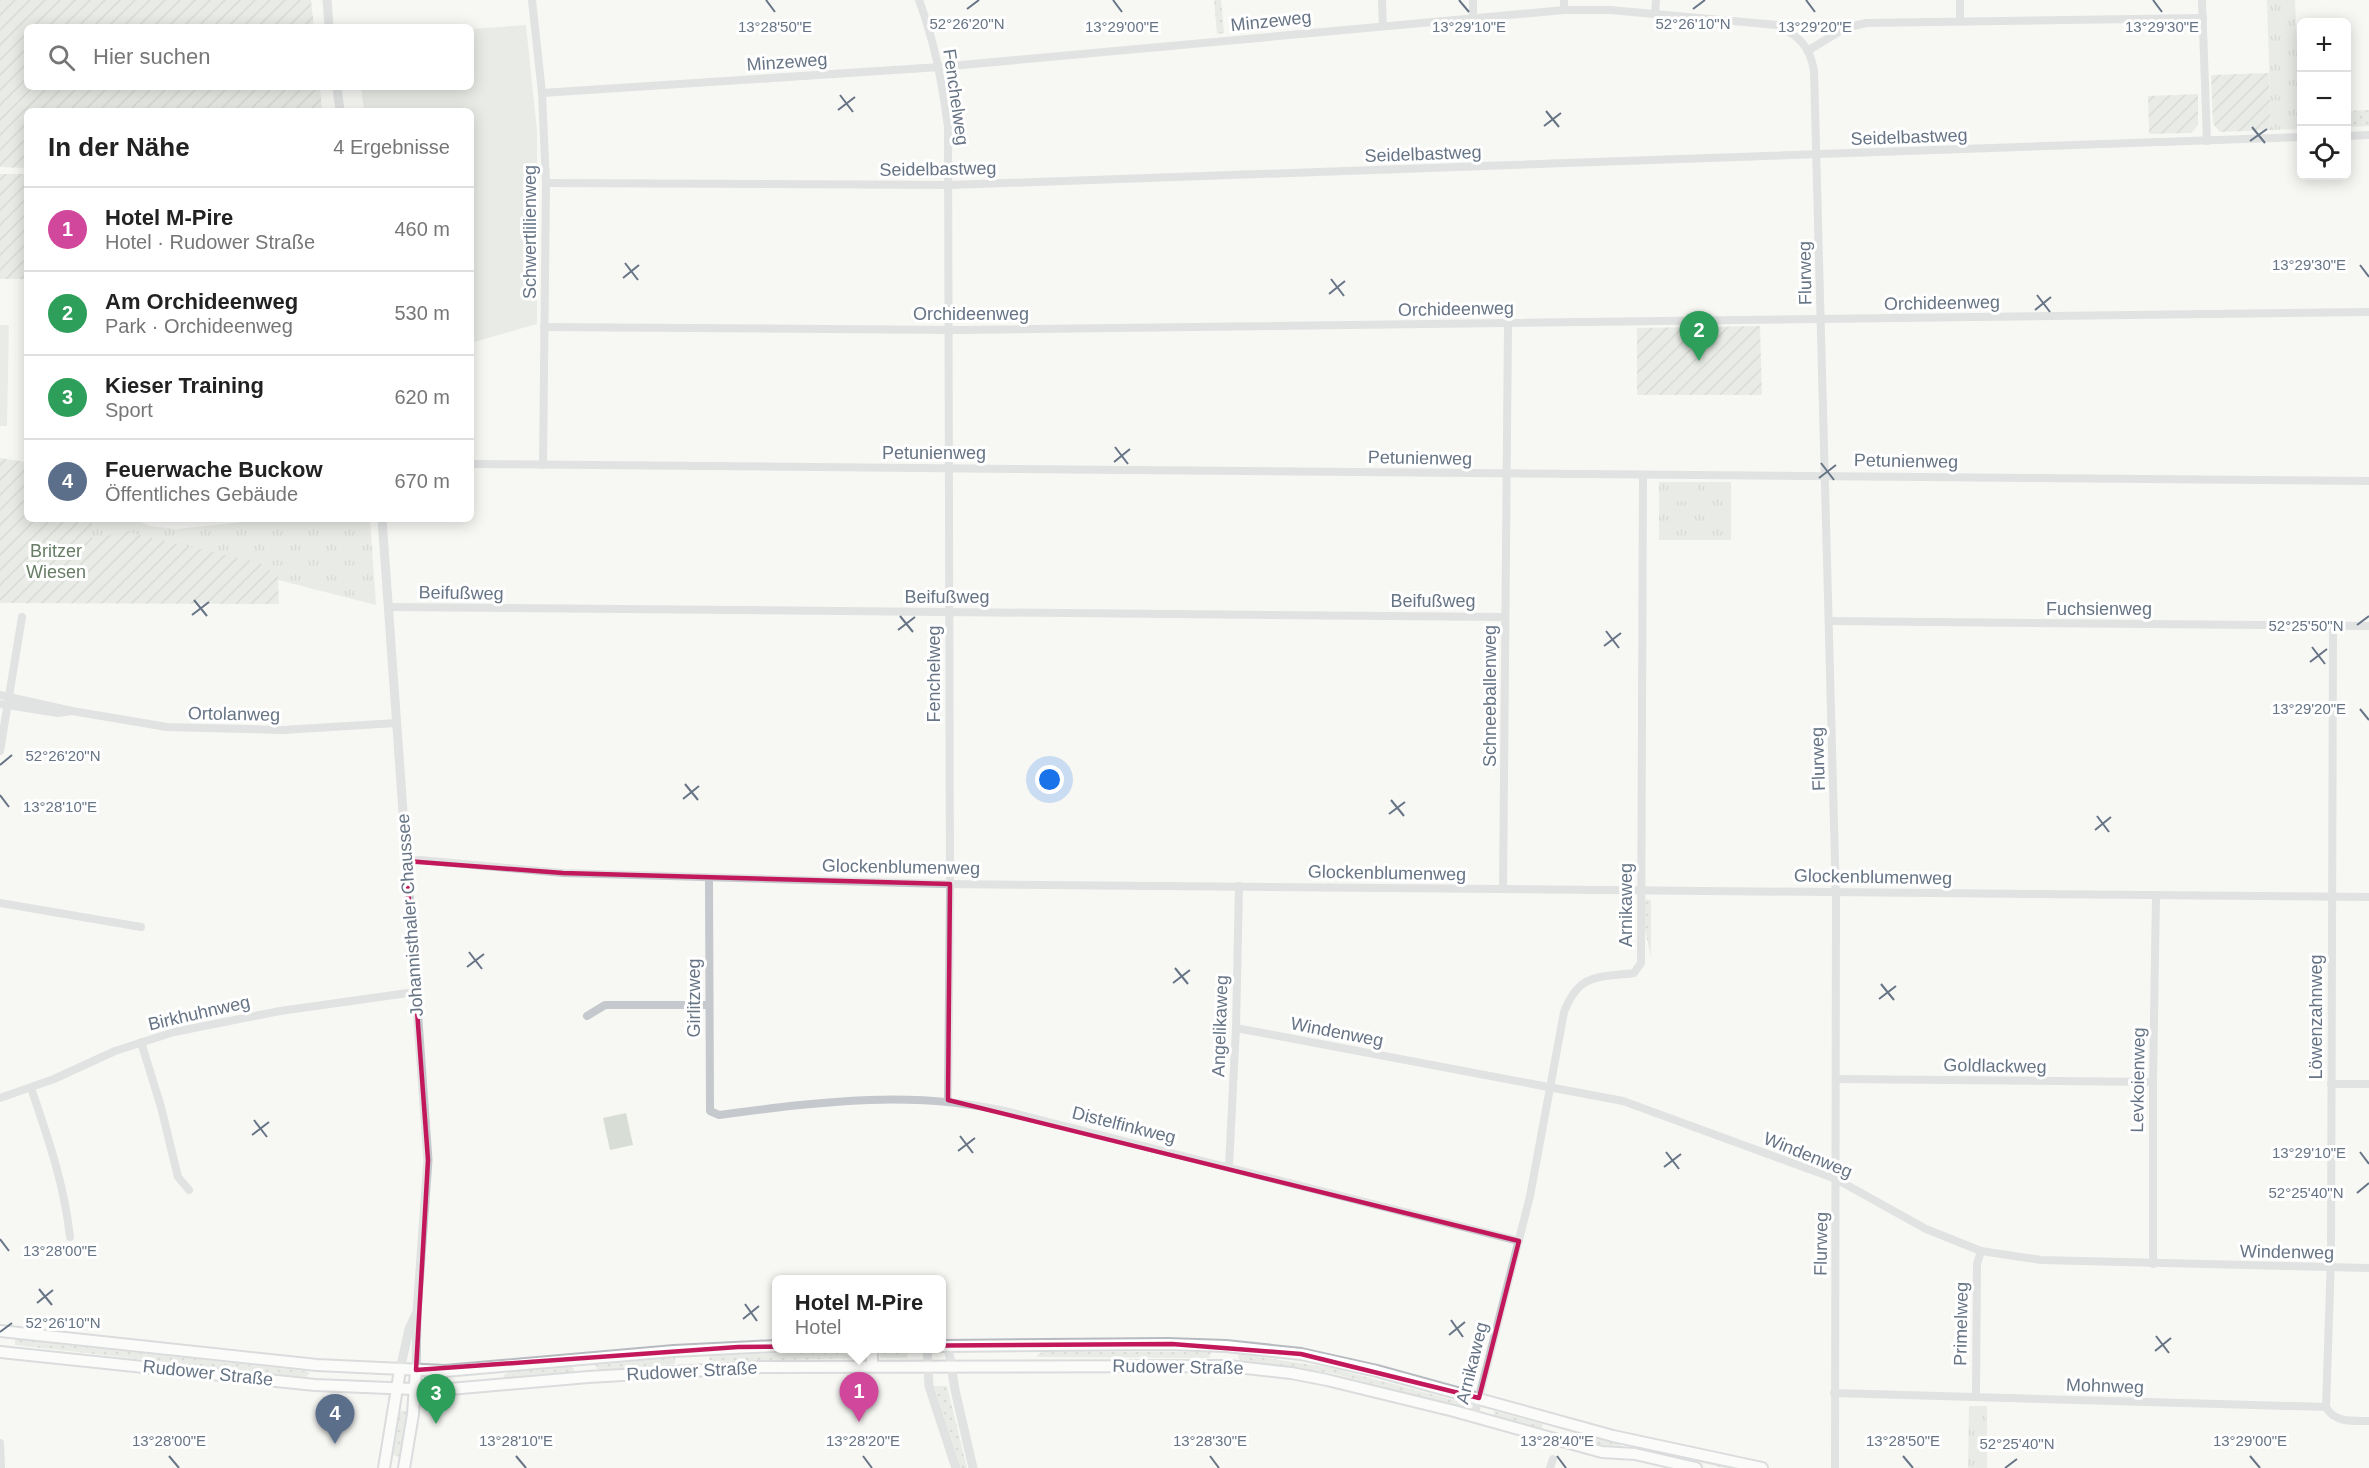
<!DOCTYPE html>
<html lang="de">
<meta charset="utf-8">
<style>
body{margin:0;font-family:Helvetica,sans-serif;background:#f6f6f6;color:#222}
.controls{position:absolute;right:18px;top:18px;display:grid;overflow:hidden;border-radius:9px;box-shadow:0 3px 15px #0003}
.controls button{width:54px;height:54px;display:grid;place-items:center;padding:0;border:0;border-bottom:2px solid #e0e0e0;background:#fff;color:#222;font:30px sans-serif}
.you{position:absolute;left:1050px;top:780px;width:21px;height:21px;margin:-15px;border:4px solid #fff;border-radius:50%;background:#1a73e8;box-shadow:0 0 0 9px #1a73e833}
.badge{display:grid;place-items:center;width:39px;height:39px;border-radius:50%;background:#e36628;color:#fff;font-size:20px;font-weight:700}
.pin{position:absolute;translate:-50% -50px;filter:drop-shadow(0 2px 3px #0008)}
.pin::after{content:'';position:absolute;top:32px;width:21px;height:18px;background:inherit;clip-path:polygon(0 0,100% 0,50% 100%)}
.popup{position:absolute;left:772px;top:1275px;width:174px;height:78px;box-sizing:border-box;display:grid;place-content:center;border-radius:9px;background:#fff;filter:drop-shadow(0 2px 4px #0005);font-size:20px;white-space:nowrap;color:#767676}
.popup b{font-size:22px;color:#222}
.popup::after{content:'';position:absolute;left:50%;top:100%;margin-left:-12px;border:12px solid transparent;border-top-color:#fff}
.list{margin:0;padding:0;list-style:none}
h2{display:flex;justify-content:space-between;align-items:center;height:78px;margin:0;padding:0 24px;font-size:26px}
h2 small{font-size:20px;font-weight:400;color:#767676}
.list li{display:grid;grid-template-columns:39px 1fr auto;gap:18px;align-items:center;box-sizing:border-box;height:84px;padding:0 24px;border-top:2px solid #e0e0e0}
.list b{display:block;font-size:22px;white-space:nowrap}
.list p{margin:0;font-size:20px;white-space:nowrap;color:#767676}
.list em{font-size:20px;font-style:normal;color:#767676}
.icon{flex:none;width:33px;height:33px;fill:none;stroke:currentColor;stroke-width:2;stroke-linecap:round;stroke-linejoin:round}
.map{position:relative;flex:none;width:2369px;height:1468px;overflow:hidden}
.search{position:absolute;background:#fff;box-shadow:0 3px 15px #0003;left:24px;top:24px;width:450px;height:66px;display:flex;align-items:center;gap:15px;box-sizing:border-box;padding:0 21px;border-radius:9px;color:#767676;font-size:22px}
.panel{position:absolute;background:#fff;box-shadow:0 3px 15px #0003;left:24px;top:108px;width:450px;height:414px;border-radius:9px}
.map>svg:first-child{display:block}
.grass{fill:url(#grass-dots)}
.park{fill:url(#park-tufts)}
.garden{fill:url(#garden-furrows)}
.pitch{fill:#d8ded5}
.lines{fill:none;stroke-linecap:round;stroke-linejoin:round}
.secondary-casing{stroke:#b7bbc0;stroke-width:14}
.minor{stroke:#c5c8cc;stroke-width:8}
.tertiary{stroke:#c5c8cc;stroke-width:9}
.secondary{stroke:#fff;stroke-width:10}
.marked{fill:none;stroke:#c2185b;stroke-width:4.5;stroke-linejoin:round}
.ticks{fill:none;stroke:#667485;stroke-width:2}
.labels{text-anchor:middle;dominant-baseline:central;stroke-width:6;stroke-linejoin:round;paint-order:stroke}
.street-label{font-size:18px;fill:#667485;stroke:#fff}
.park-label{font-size:18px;fill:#677c65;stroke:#fff}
.ticks-label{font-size:15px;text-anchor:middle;fill:#667485;stroke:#fff;stroke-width:6;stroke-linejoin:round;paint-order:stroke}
</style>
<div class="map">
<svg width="2369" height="1468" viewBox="0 0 2369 1468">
<defs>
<pattern id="grass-dots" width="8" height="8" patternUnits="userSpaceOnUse" patternTransform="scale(1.5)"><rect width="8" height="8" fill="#d8ded5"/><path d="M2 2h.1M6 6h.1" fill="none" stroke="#b3b9b2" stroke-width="1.8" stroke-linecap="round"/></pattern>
<pattern id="park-tufts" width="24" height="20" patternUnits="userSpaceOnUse" patternTransform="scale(1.5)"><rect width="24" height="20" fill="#d8ded5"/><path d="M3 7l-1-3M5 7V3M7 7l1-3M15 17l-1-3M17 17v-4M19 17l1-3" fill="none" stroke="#b3b9b2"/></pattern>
<pattern id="garden-furrows" width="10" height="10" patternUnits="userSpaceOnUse" patternTransform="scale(1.5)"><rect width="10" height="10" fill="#d8ded5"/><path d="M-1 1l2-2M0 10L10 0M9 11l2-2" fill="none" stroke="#b3b9b2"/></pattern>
</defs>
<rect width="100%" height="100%" fill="#f7f7f4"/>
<g class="grass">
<polygon points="1214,0 1221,0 1224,33 1217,34"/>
<polygon points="2369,110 2369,126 2347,127 2347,111"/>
<polygon points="1646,899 1651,900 1651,957 1645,930 1644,903"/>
<polygon points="15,1339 306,1371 310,1373 306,1377 271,1374 15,1345"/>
<polygon points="863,1352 866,1355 861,1358 709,1362 709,1355"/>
<polygon points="881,1352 908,1352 907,1358 881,1358 879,1355"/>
<polygon points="1043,1352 1211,1352 1209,1358 1037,1357 1038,1354"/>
<polygon points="1240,1354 1332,1368 1465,1403 1468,1404 1468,1407 1461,1407 1331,1373 1240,1360 1238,1356"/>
<polygon points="675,1358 675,1364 598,1370 595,1365"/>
<polygon points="572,1366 575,1372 505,1378 503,1376 508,1372"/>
<polygon points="934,1386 947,1386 967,1468 961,1468"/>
<polygon points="399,1411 407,1411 399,1457 393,1455"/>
<polygon points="1494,1411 1543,1424 1541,1430 1493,1416"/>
<polygon points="1574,1433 1620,1444 1621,1446 1593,1444 1573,1439"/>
<polygon points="1643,1445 1742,1468 1724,1468 1643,1449"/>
</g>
<g class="park">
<polygon points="2267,0 2295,0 2301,129 2271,130"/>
<rect x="1659" y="482" width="72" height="58"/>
<polygon points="92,519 134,519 150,526 176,529 270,519 370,519 376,605 278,580 278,576 92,538"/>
<polygon points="1969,1406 1987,1406 1987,1468 1968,1468"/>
</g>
<g class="garden">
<polygon points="0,0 311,0 314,27 27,27 27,87 320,87 322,111 27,111 27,168 0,167"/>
<polygon points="2269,73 2271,130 2220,132 2213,124 2211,75"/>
<polygon points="2198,94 2198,125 2191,133 2149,134 2148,96"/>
<rect x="0" y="174" width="27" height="105"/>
<polygon points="1760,326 1762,395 1637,395 1637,328"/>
<polygon points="0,458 27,462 27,519 92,519 92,538 127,532 260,563 278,576 279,604 0,603"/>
</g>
<g class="pitch">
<polygon points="526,25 537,131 537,324 471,343 471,111 364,111 361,87 471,87 471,29"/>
<polygon points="0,325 9,325 7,426 0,426"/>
<polygon points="1669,485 1697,486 1696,502 1669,501"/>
<polygon points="626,1113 633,1145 610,1150 603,1118"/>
</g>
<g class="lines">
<g class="secondary-casing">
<g id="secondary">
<polyline points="0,1331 317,1365 445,1371 674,1351 776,1346"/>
<polyline points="942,1346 1168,1344 1226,1346 1301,1354 1377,1371 1613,1436 1762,1468"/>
<polyline points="0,1352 315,1385 438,1390 588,1377 761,1367 1228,1366 1291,1373 1327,1380 1454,1411 1602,1452 1635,1454 1696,1468"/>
<polyline points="872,1366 872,1348"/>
<polyline points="384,1468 400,1370"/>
<polyline points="404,1468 413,1414 416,1370"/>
</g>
</g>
<g class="minor">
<polyline points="532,0 542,93 546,183 543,465"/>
<path d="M919,0C935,43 942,82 948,127L950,893L948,1100"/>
<polyline points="1382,0 1383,26"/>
<polyline points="1473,0 1473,17"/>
<polyline points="2202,0 2207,141"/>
<polyline points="1564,10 1564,0"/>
<polyline points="1655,14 1656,0"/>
<polyline points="1960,21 1960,0"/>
<polyline points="1809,50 1845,28 1866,23 2203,18"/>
<path d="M542,93L940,67L1564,10H1610L1777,25C1799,36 1810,46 1814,71L1836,899L1835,1468"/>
<polyline points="2346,136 2369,135"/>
<polyline points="546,183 950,185 2302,137"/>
<polyline points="544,327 959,330 2369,312"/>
<polyline points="471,464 2369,481"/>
<polyline points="389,607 1505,617"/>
<polyline points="1829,621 2369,626"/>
<polyline points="0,695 72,711 167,727 283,730 396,723"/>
<polyline points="0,704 58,713 71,711"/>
<polyline points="0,751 22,617"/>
<polyline points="406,861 420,860 563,873 941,884 2369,897"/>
<path d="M709,878L710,1111L719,1115C819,1102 913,1089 1013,1113L1519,1241"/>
<polyline points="1503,889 1508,324"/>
<polyline points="0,903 141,927"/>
<polyline points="587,1016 605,1005 709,1005"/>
<polyline points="1236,1028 1623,1101 1836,1179 1926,1229 1981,1251 2041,1260 2369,1268"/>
<polyline points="141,1042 161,1107 178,1177 189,1190"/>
<polyline points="1836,1079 2153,1082"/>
<polyline points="2331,1084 2369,1084"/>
<path d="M31,1088C48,1138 64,1183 70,1237"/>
<polyline points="0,1098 54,1079 115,1051 174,1032 280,1011 415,992"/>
<polyline points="1229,1166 1236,1028 1239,886"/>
<polyline points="2153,1264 2153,1082 2156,895"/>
<polyline points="1834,1393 2326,1407"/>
<polyline points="1976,1397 1977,1264 1981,1251"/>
<polyline points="2326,1407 2331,1257 2333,626"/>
<path d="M2326,1407C2334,1423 2354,1421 2369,1421"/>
<path d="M1474,1417L1530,1196L1564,1012C1580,972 1598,978 1634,973L1641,963L1643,475"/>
<polyline points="0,1443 1,1468"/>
<polyline points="1550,1468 1553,1459"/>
</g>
<g class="tertiary">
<polyline points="327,0 329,27"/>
<polyline points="337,87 340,111"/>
<polyline points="382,519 428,1160 417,1312 416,1370"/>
<polyline points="948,1346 955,1390 973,1468"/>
<polyline points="927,1348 929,1386 956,1468"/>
<polyline points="400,1370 409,1329 416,1314"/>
</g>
<use href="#secondary" class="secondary"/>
</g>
<path d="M0 0H2369V1468H0ZM406,861L563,873L950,884L948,1100L1519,1241L1479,1398L1301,1354L1172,1344L738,1347L416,1370L428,1160Z" fill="#f7f7f4" fill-opacity=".55" fill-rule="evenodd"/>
<path class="marked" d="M406,861L563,873L950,884L948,1100L1519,1241L1479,1398L1301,1354L1172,1344L738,1347L416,1370L428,1160Z"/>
<path class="ticks" d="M766,0L775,12M1113,0L1122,12M1459,0L1469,12M1806,0L1815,12M2153,0L2162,12M967,9L979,0M1693,9L1705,0M840,95L853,112M838,110L855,97M1546,111L1559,127M1544,126L1561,113M2252,127L2265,143M2250,141L2267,129M625,263L638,280M2360,265L2369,277M623,278L639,265M1331,279L1344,296M1329,294L1345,281M2037,295L2050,312M2035,310L2051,297M1115,447L1128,464M1114,462L1130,449M1821,463L1834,480M1819,478L1836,465M194,600L207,616M192,615L209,602M900,616L913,632M2357,625L2369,616M898,630L915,617M1606,631L1619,648M1604,646L1621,633M2312,647L2325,664M2310,662L2327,649M2360,709L2369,720M0,765L12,755M685,784L698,800M0,795L9,807M683,799L699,786M1391,800L1404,816M1389,814L1405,802M2097,816L2109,832M2095,830L2111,817M469,952L482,969M467,967L484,954M1175,968L1188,984M1173,983L1190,970M1881,984L1894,1000M1879,999L1896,986M254,1120L267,1137M252,1135L269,1122M960,1136L973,1153M958,1151L975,1138M1666,1152L1679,1169M2360,1152L2369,1164M1664,1167L1681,1154M2357,1193L2369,1183M0,1239L9,1251M39,1289L52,1305M37,1303L53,1290M745,1304L757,1321M743,1319L759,1306M1451,1320L1463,1337M0,1332L12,1323M1449,1335L1465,1322M2156,1336L2169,1353M2155,1351L2171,1338M169,1456L179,1468M516,1456L526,1468M863,1456L872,1468M1210,1456L1219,1468M1557,1456L1566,1468M1903,1456L1913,1468M2250,1456L2260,1468M2005,1468L2017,1459"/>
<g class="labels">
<g class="street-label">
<text transform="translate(1271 21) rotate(-6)">Minzeweg</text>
<text transform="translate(787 62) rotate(-4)">Minzeweg</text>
<text transform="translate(956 97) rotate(82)">Fenchelweg</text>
<text transform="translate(1909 137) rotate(-2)">Seidelbastweg</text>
<text transform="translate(1423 154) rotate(-2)">Seidelbastweg</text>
<text transform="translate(938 169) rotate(-1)">Seidelbastweg</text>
<text transform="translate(530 232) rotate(-90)">Schwertlilienweg</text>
<text transform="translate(1805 273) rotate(-91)">Flurweg</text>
<text transform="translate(1942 303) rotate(-1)">Orchideenweg</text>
<text transform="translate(1456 309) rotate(-1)">Orchideenweg</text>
<text x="971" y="314">Orchideenweg</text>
<text x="934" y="453">Petunienweg</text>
<text transform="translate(1420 458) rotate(1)">Petunienweg</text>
<text transform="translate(1906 461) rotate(1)">Petunienweg</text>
<text transform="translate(461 593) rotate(1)">Beifußweg</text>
<text x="947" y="597">Beifußweg</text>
<text x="1433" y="601">Beifußweg</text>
<text x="2099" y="609">Fuchsienweg</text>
<text transform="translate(934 674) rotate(-90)">Fenchelweg</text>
<text transform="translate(1490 696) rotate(-90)">Schneeballenweg</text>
<text transform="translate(234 714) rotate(1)">Ortolanweg</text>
<text transform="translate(1818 759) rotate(-92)">Flurweg</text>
<text transform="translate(901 867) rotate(1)">Glockenblumenweg</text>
<text transform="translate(1387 873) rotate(1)">Glockenblumenweg</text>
<text transform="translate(1873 877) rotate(1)">Glockenblumenweg</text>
<text transform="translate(1626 905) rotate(-90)">Arnikaweg</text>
<text transform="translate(410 915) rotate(-94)">Johannisthaler Chaussee</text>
<text transform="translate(694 998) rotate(-90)">Girlitzweg</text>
<text transform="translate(199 1013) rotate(-13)">Birkhuhnweg</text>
<text transform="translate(2316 1017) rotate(-90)">Löwenzahnweg</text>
<text transform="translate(1220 1026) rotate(-88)">Angelikaweg</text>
<text transform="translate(1337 1032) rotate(11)">Windenweg</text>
<text transform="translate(1995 1066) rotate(1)">Goldlackweg</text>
<text transform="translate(2138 1080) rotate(-89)">Levkoienweg</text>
<text transform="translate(1124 1125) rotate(14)">Distelfinkweg</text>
<text transform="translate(1808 1155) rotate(22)">Windenweg</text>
<text transform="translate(1821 1244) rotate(-89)">Flurweg</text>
<text transform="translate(2287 1252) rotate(1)">Windenweg</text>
<text transform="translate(1961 1324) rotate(-89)">Primelweg</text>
<text transform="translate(1472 1363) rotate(-76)">Arnikaweg</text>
<text transform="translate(1178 1367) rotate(1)">Rudower Straße</text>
<text transform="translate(692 1371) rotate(-3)">Rudower Straße</text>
<text transform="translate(208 1373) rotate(6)">Rudower Straße</text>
<text transform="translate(2105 1386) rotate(2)">Mohnweg</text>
</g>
<g class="park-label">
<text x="56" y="551">Britzer<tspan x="56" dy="21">Wiesen</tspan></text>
</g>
</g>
<g class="ticks-label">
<text x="967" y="29">52°26'20"N</text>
<text x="1693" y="29">52°26'10"N</text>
<text x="775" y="32">13°28'50"E</text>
<text x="1122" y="32">13°29'00"E</text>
<text x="2162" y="32">13°29'30"E</text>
<text x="1469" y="32">13°29'10"E</text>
<text x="1815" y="32">13°29'20"E</text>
<text x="2309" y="270">13°29'30"E</text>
<text x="2306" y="631">52°25'50"N</text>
<text x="2309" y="714">13°29'20"E</text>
<text x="63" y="761">52°26'20"N</text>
<text x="60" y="812">13°28'10"E</text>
<text x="2309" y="1158">13°29'10"E</text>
<text x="2306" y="1198">52°25'40"N</text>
<text x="60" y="1256">13°28'00"E</text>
<text x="63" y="1328">52°26'10"N</text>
<text x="169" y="1446">13°28'00"E</text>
<text x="516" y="1446">13°28'10"E</text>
<text x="863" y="1446">13°28'20"E</text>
<text x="1210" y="1446">13°28'30"E</text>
<text x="1557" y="1446">13°28'40"E</text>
<text x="1903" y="1446">13°28'50"E</text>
<text x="2250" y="1446">13°29'00"E</text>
<text x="2017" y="1449">52°25'40"N</text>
</g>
</svg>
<div class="controls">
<button>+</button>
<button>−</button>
<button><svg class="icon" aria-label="locate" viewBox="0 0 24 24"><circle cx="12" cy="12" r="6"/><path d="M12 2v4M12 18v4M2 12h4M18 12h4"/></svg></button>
</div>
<div class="you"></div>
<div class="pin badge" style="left:859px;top:1422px;background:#d1479c">1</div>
<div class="popup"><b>Hotel M-Pire</b>Hotel</div>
<div class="pin badge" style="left:1699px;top:361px;background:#2e9e5b">2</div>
<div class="pin badge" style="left:436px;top:1424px;background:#2e9e5b">3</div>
<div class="pin badge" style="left:335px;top:1444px;background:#5c6f8a">4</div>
<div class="search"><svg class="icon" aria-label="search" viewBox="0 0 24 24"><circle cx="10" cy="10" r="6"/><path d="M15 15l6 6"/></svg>Hier suchen</div>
<section class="panel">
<h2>In der Nähe<small>4 Ergebnisse</small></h2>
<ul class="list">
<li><span class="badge" style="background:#d1479c">1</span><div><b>Hotel M-Pire</b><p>Hotel · Rudower Straße</p></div><em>460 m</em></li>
<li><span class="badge" style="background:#2e9e5b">2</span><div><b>Am Orchideenweg</b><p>Park · Orchideenweg</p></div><em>530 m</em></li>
<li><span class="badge" style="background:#2e9e5b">3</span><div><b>Kieser Training</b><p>Sport</p></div><em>620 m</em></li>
<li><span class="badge" style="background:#5c6f8a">4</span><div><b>Feuerwache Buckow</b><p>Öffentliches Gebäude</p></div><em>670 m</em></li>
</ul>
</section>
</div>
